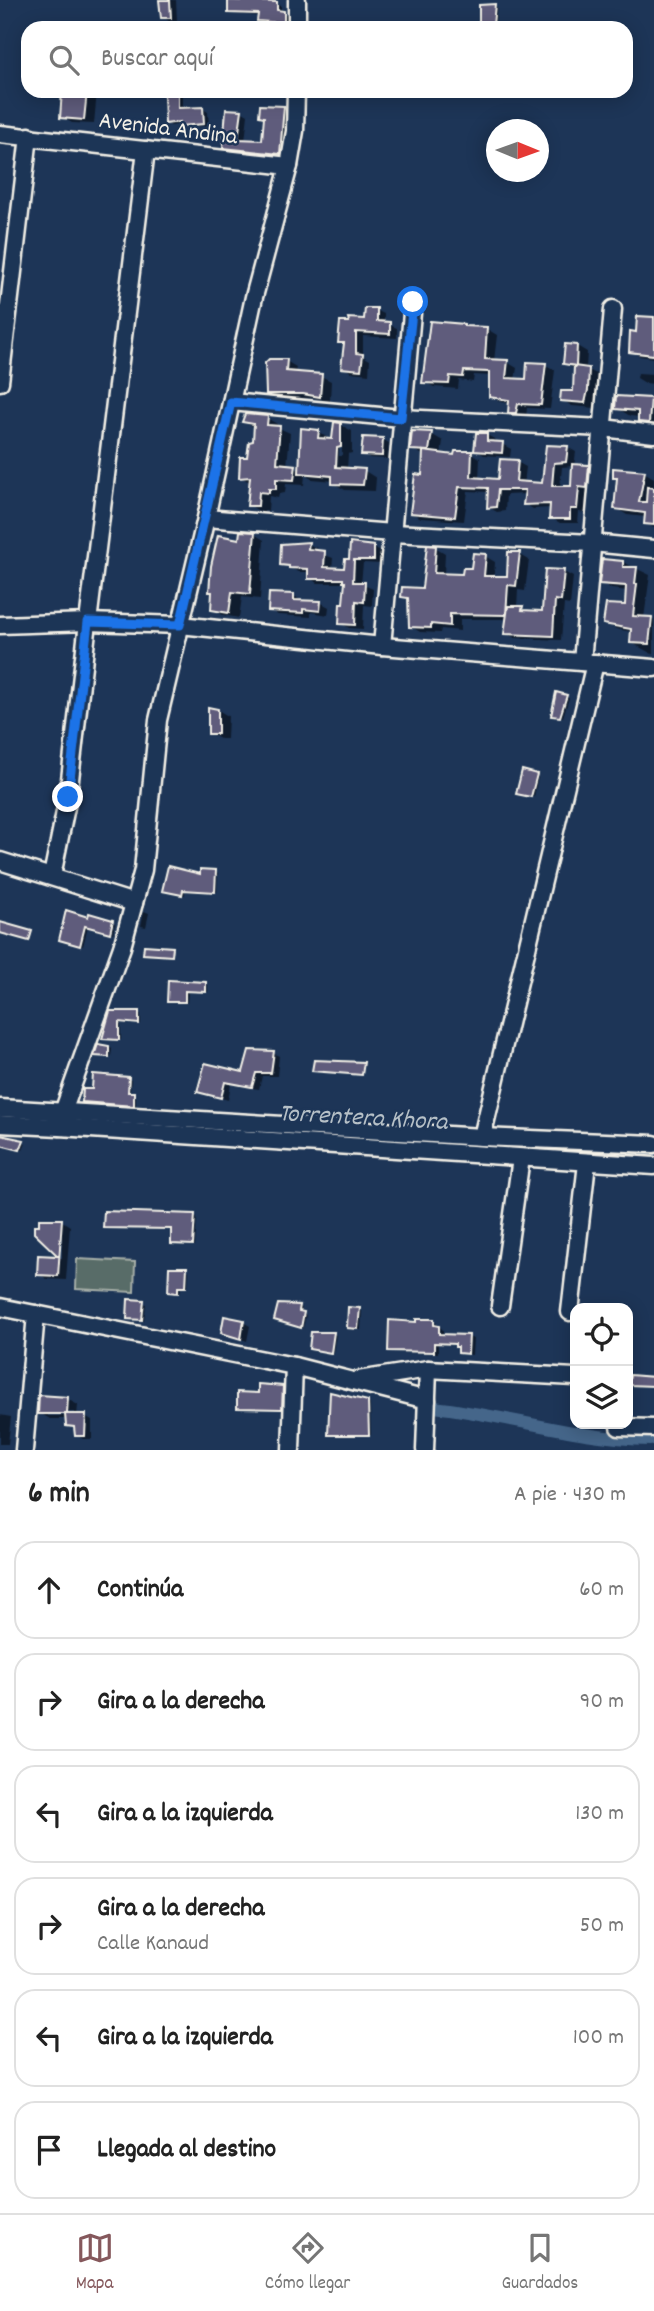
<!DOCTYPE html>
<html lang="es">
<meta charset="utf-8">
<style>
body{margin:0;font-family:Dekko,sans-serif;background:#f2f2f2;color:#222}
.controls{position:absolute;right:21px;bottom:21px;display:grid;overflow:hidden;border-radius:14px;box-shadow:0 4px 18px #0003}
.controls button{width:63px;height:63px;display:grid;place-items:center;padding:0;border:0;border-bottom:2px solid #e0e0e0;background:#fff;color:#222;font:35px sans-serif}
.compass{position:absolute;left:486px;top:119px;width:63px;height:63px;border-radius:50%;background:#fff;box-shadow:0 4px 18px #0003;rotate:91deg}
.stop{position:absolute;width:21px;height:21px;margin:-16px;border:5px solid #1a73e8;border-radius:50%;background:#fff}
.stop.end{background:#1a73e8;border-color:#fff;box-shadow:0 2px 7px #0008}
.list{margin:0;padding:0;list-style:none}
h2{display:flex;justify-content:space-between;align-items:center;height:91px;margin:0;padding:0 28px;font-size:30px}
h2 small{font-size:23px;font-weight:400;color:#767676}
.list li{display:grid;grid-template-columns:46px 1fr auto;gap:21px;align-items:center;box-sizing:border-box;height:98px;margin:0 14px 14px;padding:0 14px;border:2px solid #e0e0e0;border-radius:21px}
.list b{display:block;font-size:26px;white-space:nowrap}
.list p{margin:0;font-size:23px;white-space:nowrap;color:#767676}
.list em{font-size:23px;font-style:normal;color:#767676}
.icon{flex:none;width:38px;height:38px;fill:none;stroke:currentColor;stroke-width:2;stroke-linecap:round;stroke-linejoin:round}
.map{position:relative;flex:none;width:654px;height:1450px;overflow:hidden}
.search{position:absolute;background:#fff;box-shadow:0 4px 18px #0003;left:21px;right:21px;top:21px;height:77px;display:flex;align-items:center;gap:18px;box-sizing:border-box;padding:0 24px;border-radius:21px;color:#767676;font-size:26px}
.sheet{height:763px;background:#fff}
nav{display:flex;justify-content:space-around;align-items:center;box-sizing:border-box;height:98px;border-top:2px solid #e0e0e0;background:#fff;font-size:19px;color:#767676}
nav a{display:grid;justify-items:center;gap:4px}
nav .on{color:#85585c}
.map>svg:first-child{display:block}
.green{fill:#586c67;stroke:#a6aea8;stroke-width:2}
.shadow{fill:#0007;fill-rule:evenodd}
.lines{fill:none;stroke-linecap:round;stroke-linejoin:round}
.stream{stroke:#8a9eb0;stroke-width:3.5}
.canal{stroke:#44668a;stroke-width:12}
.building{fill:#5f5c7b;stroke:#f4f1e8;stroke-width:2}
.minor-casing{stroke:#f4f1e8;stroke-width:21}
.minor{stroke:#1d3557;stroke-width:16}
.route{stroke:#1a73e8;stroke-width:9}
.labels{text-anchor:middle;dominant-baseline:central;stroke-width:5;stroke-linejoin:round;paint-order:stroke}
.street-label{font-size:24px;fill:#f4f1e8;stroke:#1d3557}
.water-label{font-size:26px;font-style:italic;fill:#b6c0c7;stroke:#1d3557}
</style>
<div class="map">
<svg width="654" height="1450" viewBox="0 0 654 1450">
<rect width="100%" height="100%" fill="#1d3557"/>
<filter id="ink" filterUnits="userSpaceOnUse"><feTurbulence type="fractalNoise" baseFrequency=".0143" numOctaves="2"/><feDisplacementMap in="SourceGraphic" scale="14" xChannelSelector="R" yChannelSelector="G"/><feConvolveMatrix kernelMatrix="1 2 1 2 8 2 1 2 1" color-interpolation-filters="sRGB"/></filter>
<g filter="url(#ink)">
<polygon class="green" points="77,1259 135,1262 134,1292 76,1289"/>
<g class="shadow">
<polygon points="162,0 176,0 177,21 169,21 163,17"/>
<polygon points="230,0 255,0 255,2 277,4 281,6 281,12 288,15 288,24 263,23 259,20 259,16 234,14 230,12"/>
<polygon points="494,6 497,7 495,26 481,25"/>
<polygon points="52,91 97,91 94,124 72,123 62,117 64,93"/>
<polygon points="173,91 182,93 182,109 203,109 208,112 209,126 186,127 181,124 171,126 166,123"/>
<polygon points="261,107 284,107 291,111 287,157 232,151 224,147 241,111 248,115 245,141 264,142 266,118 261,115"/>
<polygon points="376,310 384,314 384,323 397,328 397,338 363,336 363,356 370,360 369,374 351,372 343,367 346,346 340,343"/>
<polygon points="654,318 654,358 640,356 631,351 638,334"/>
<polygon points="468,328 487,329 497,335 494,361 507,362 517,368 515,380 528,380 546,365 555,370 550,409 527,408 526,418 520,417 510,412 511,403 501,402 491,396 491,376 474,375 473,382 459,380 458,389 434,387 424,382"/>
<polygon points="577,346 587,352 586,369 599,375 595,408 572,406 562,400 574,393 576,370 565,363"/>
<polygon points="286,361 296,367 295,374 321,376 331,381 330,401 313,398 277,398 267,393"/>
<polygon points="638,373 654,374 654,384 645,383 637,378"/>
<polygon points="650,400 654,402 654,429 640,421 640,417 630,416 617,408"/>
<path d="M267,418L277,424V427L290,433L287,466L301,470L318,432L333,441L341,425L352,431V453L348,454L347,470L365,471L376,478L375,491L345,490L333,483L334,481L312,479L305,475L304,485L286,484L285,493L279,494L278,498L269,496L268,511H259L249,505L251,483L241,477L255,443L254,427L244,422ZM339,445H342V456H339Z"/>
<path d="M431,434L443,441L441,455L456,456L471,453L480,458L479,480L500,481L517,462L526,467L524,484L544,485L548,447H567L576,452L574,466L588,467L597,472L595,491H588L585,513L579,512L578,523H560L551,518V508L533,509L525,504L526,494L506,495L505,511L497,512L488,507L489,492L468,491L464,521L421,518L412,513L424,477L425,456L412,449ZM574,466L572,488H560L562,467Z"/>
<polygon points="487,435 496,440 495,443 502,444 511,449 510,457 484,455 475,450"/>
<polygon points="382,439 389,443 388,459 370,458 363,454"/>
<polygon points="644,472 654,478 654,528 645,523 646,517 627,515 616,508 618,479 615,477"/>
<polygon points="254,534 264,540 260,599 242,597 239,618 223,615 213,609 213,593 211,591 241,541"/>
<polygon points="308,544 317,548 317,552 333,558 332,569 346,570 346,560 374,548 382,553 382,564 363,563 361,584 373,589 372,606 364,605 363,629 349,628 341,623 347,583 318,583 309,578 309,572 299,572 282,564"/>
<polygon points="435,547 445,553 444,575 464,576 473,570 485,556 495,562 494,578 508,577 519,554 529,560 525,591 518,590 517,608 529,612 544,612 547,571 564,572 573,577 570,605 564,604 561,640 515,638 506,633 508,619 460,619 460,631 441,629 440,633 420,632 410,626 409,600 403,596 424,590"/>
<polygon points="623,562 650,575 644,618 654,619 654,655 632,643 633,632 616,629 605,623 627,607 628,591 612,589 601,583"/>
<polygon points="294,596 302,601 320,602 329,607 328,615 311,612 311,617 278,615 270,610"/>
<polygon points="566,697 569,698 563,717 553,715"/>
<polygon points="218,710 228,716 227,739 220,739 209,733"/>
<polygon points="536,776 538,777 534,797 520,794"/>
<polygon points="215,871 218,873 217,892 185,891 185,895 166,892"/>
<polygon points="144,911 149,913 146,927 141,926"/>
<polygon points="89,919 115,923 113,933 88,926 83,946 63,941"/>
<polygon points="170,982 206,983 208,985 208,992 188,991 187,1003 172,1003 169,1001"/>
<polygon points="112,1013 138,1013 141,1014 141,1024 121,1023 121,1040 106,1039"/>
<polygon points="109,1047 112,1049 111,1057 96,1056"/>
<polygon points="273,1053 279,1056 277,1076 262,1076 259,1089 231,1084 228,1100 199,1091 244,1074"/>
<polygon points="128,1079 131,1080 130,1093 136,1095 136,1106 84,1101 94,1091"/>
<polygon points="0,1137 26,1143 23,1150 3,1145 0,1158"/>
<polygon points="194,1216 197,1218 195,1246 173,1243 173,1230 105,1227"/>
<polygon points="62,1221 70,1226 66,1280 47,1279 39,1274 40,1257 62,1258"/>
<polygon points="186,1269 189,1271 188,1287 181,1287 180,1293 169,1291"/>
<polygon points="143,1302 146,1304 144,1321 128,1318"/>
<polygon points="299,1306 302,1308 301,1313 306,1315 303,1328 279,1321"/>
<polygon points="359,1310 362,1311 361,1330 352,1329 349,1327"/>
<polygon points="434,1321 443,1330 443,1336 469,1337 473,1339 472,1355 460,1352 460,1348 457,1345 438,1344 438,1353 394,1352 390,1350 418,1323"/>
<polygon points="243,1322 250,1326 247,1341 230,1335"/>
<polygon points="333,1334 336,1335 333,1353 314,1350"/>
<polygon points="282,1388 285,1389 284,1409 239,1407 260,1395"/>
<path d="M67,1399L78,1405L77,1416H85L92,1420V1439H83L76,1435L75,1429L68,1425L67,1419H50L40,1413ZM48,1412H74V1416H48Z"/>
<polygon points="368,1403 370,1404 371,1435 330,1434"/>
<polygon points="0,1415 11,1417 8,1444 0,1444"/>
</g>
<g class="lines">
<polyline class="stream" points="481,1147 654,1154"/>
<path class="canal" d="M434,1407C506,1415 577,1439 650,1440"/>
</g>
<g class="building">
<polygon points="159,0 170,0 171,18 161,18"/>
<polygon points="228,0 277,2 277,10 284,11 284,23 257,21 258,14 228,13"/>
<polygon points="495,4 493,25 479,26 479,5"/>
<polygon points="62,91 87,91 84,120 60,118"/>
<polygon points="164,91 178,91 178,108 203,107 204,124 180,126 180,122 165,124"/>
<polygon points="260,105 284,106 280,154 223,148 226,109 242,110 238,139 262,140 264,117 259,116"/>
<polygon points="365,308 377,308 377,321 390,322 390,334 356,332 356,353 363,354 361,370 341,368 344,343 338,343 340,322 349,322 348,318 364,319"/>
<polygon points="637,316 654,317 654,355 629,352 630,331 636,332"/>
<polygon points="430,321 464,324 464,326 487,327 485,359 508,360 506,378 526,379 527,362 546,363 541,405 518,404 516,413 508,413 509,400 489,397 489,372 464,371 463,377 450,376 449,384 422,383"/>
<polygon points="565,344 577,345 576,366 563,364"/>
<polygon points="269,359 287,359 286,371 322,374 320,397 303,394 266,394 265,363"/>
<polygon points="574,366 589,368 588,390 585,403 560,401 561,391 573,391"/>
<polygon points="616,396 651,398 649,423 638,422 638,411 615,409"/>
<polygon points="245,414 268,416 267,425 280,426 277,463 296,465 294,480 276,479 276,489 269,489 269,493 259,492 258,506 247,506 250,477 239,478 240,457 247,457 249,442 253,441 254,424 242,422"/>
<polygon points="334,422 341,423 341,447 337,448 336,467 365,469 363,485 332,484 332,476 299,473 301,428 319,430 318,438 332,439"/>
<polygon points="412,431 432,432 429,451 410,450"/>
<polygon points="476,433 487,433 487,441 503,442 502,453 474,451"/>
<polygon points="363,437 383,438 382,456 361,455"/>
<polygon points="546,445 568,446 566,462 554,463 552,486 571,486 572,464 589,465 587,488 579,487 577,509 570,509 570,519 549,519 550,504 523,505 525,490 498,490 496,507 487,508 488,488 459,487 455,517 410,513 415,474 422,475 423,451 454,455 455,451 472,451 471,477 498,479 500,459 518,460 516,481 542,483"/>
<polygon points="613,468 645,471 639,502 646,502 647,487 654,488 654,525 644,524 645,513 614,509 617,478 613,478"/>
<polygon points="240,531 255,532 250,594 232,592 229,613 211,610 212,592 209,592 211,566 218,535 239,539"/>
<polygon points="309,542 308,549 325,551 324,567 344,568 345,559 349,559 350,543 374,546 374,560 354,560 353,582 365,582 364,602 356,601 355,625 339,624 340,603 343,603 345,582 343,582 343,579 308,579 308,569 289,568 289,566 280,565 281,544"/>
<polygon points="427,545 436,546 434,573 462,574 463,568 471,568 473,553 486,554 484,576 507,576 508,552 520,552 516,586 508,585 506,615 450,614 450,626 431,624 431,628 409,627 408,598 401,597 402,587 422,588"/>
<polygon points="602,559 623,561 623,567 637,567 635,584 637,584 633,616 652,617 649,644 630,643 631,629 603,624 606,604 625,605 626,586 599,584"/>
<polygon points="545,569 564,570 561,601 555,600 553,636 504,634 508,606 523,606 522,610 542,611"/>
<polygon points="269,593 294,594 294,600 321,601 320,611 303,609 303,613 268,611"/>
<polygon points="556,692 567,695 560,717 551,716"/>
<polygon points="208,707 218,709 218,734 208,734"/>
<polygon points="522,770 537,774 531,797 516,794"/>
<polygon points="168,866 200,874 200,869 216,870 215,892 183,890 182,895 162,891"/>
<polygon points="66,910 88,917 89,913 113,920 110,933 85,926 80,946 59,940"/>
<polygon points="0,922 32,931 29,941 0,933"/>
<polygon points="144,945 173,947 172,956 143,954"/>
<polygon points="168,980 206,982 206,992 185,991 185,1002 167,1002"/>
<polygon points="110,1011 139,1011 139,1024 119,1022 119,1040 102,1039"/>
<polygon points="98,1044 109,1046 109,1057 94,1056"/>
<polygon points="249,1050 274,1051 271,1073 256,1073 252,1087 225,1082 221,1098 197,1092 205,1063 243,1072"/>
<polygon points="314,1060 364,1062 362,1075 312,1071"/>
<polygon points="93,1074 129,1077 128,1092 134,1092 134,1106 82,1102 83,1089 92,1089"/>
<polygon points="0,1135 24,1140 20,1150 0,1145"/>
<polygon points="104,1211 195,1214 193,1245 171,1244 171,1229 103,1228"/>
<polygon points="39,1219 62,1219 58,1276 37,1275 38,1255 58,1256 34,1233 34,1225 39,1225"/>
<polygon points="169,1267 187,1267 186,1287 178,1287 178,1293 168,1292"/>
<polygon points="128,1299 144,1300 142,1320 127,1319"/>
<polygon points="278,1304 300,1305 299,1311 304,1312 301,1328 274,1320"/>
<polygon points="348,1307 360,1308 358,1329 347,1328"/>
<polygon points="224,1316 244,1320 241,1339 221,1333"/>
<polygon points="416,1319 434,1319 434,1325 439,1326 439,1334 469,1335 468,1354 458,1353 458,1347 455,1347 455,1344 434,1343 434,1352 388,1351 389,1320 416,1322"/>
<polygon points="311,1332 334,1332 331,1353 309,1349"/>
<polygon points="630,1375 654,1377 654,1386 629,1385"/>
<polygon points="258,1384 283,1386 282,1409 237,1408 237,1392 258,1393"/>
<polygon points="330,1392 368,1401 369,1435 328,1435"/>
<polygon points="39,1395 68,1397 67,1414 38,1414"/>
<polygon points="65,1414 86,1414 85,1436 75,1436 74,1427 66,1426"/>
</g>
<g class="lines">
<g class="minor-casing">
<g id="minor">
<polyline points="297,28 297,0"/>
<polyline points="0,134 289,166"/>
<polyline points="0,382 29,136"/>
<polyline points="231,402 401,418 603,428 654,434"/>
<polyline points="206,518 392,533 592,543 654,549"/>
<polyline points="0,625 88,622 180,625 382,646 654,668"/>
<polyline points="382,646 413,302"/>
<polyline points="582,662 613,309"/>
<polyline points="0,861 134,903"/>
<polyline points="52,876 68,797 88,622 146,150"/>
<polyline points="0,1108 482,1137 654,1144"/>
<polyline points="0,1124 60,1127 63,1112 122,947 143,870 158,720 206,518 254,297 289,166 295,131 296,91"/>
<polyline points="60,1127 654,1166"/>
<polyline points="482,1137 595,663"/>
<polyline points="500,1306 521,1158"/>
<polyline points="0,1307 294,1366 427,1400"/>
<polyline points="570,1312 587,1163"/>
<polyline points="358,1380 428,1369 575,1377"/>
<polyline points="619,1424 619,1427 654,1428"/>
<polyline points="24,1450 36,1314"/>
<polyline points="291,1450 294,1366"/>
<polyline points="425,1450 428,1369"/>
</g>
</g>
<use href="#minor" class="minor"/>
</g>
</g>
<g class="lines" filter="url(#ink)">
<polyline class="route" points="68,797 88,622 180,625 231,402 401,418 413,302"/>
</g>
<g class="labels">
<g class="street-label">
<text transform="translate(168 130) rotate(7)">Avenida Andina</text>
</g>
<g class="water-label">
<text transform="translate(363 1119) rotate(3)">Torrentera Khora</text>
</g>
</g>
</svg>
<div class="controls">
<button><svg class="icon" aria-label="locate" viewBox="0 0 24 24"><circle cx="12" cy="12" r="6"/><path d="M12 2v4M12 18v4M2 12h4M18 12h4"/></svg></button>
<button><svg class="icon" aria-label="layers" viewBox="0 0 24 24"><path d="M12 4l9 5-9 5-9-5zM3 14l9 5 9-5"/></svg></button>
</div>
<svg class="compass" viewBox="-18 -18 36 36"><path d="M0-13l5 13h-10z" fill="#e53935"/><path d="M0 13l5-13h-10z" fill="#767676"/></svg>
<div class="stop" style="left:413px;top:302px"></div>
<div class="stop end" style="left:68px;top:797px"></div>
<div class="search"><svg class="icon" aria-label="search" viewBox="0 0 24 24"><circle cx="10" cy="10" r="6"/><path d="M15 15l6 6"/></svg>Buscar aquí</div>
</div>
<section class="sheet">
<h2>6 min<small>A pie · 430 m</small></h2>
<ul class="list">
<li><svg class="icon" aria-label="ahead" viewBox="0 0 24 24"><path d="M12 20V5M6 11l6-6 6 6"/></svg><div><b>Continúa</b></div><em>60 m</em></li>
<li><svg class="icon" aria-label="right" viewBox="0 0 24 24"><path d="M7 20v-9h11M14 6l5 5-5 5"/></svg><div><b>Gira a la derecha</b></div><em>90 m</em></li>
<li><svg class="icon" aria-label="left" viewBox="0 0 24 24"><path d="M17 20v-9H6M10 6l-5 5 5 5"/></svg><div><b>Gira a la izquierda</b></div><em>130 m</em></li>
<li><svg class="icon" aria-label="right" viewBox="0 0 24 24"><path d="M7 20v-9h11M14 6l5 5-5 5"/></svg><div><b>Gira a la derecha</b><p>Calle Kanaud</p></div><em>50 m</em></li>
<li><svg class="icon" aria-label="left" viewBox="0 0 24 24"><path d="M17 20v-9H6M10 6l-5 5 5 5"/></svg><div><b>Gira a la izquierda</b></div><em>100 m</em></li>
<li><svg class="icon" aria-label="arrive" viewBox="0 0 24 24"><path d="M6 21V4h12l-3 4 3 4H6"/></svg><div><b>Llegada al destino</b></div></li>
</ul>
</section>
<nav>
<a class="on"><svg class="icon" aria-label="map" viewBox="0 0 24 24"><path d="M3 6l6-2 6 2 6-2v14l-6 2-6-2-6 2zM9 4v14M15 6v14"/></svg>Mapa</a>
<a><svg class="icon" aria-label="directions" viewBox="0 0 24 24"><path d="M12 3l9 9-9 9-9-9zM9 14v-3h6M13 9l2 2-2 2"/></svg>Cómo llegar</a>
<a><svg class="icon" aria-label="saved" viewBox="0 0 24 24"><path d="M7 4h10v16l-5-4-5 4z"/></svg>Guardados</a>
</nav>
